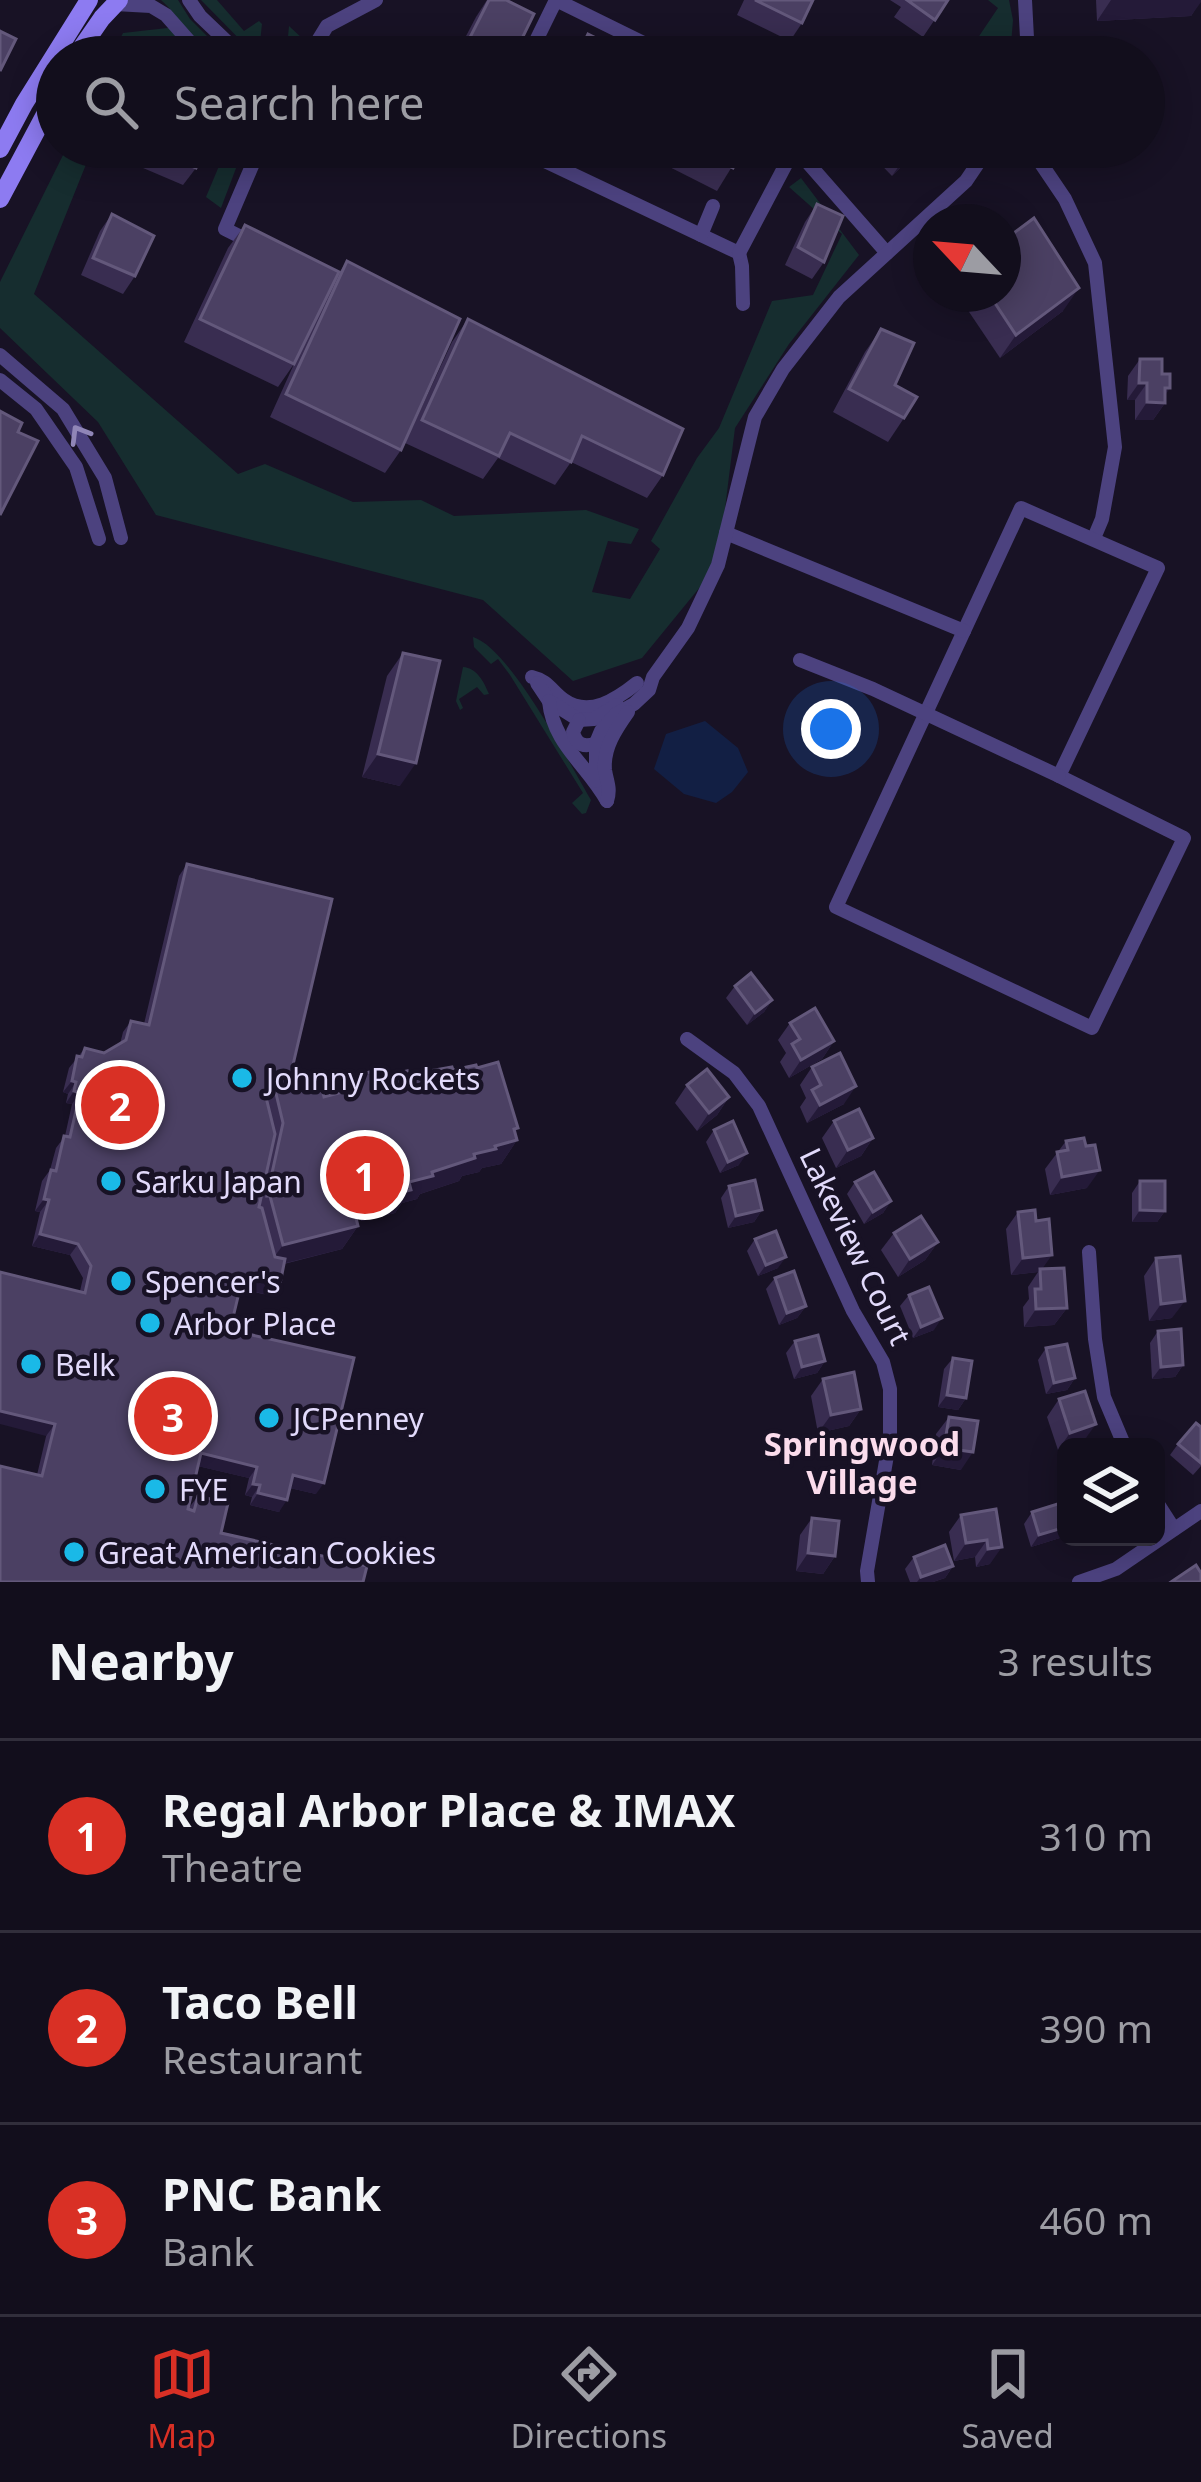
<!DOCTYPE html>
<style>
body{margin:0;font-family:"Noto Sans",sans-serif;background:#1f1c29;color:#f1f3f6}
.controls{position:absolute;right:36px;bottom:36px;display:grid;overflow:hidden;border-radius:18px;box-shadow:0 6px 30px #0003}
.controls button{width:108px;height:108px;display:grid;place-items:center;padding:0;border:0;border-bottom:3px solid #312e3b;background:#120e1c;color:#f1f3f6;font:60px sans-serif}
.compass{position:absolute;left:913px;top:204px;width:108px;height:108px;border-radius:50%;background:#120e1c;box-shadow:0 6px 30px #0003;rotate:296deg}
.you{position:absolute;left:831px;top:729px;width:42px;height:42px;margin:-30px;border:9px solid #fff;border-radius:50%;background:#1a73e8;box-shadow:0 0 0 18px #1a73e833}
.badge{display:grid;place-items:center;width:78px;height:78px;border-radius:50%;background:#d93025;color:#fff;font-size:39px;font-weight:700}
.pin{position:absolute;translate:-50% -50%;border:6px solid #fff;box-shadow:0 3px 12px #0006}
.list{margin:0;padding:0;list-style:none}
h2{display:flex;justify-content:space-between;align-items:center;height:156px;margin:0;padding:0 48px;font-size:51px}
h2 small{font-size:39px;font-weight:400;color:#9c9ca3}
.list li{display:grid;grid-template-columns:78px 1fr auto;gap:36px;align-items:center;box-sizing:border-box;height:192px;padding:0 48px;border-top:3px solid #312e3b}
.list b{display:block;font-size:45px;white-space:nowrap}
.list p{margin:0;font-size:39px;white-space:nowrap;color:#9c9ca3}
.list em{font-size:39px;font-style:normal;color:#9c9ca3}
.icon{flex:none;width:66px;height:66px;fill:none;stroke:currentColor;stroke-width:2;stroke-linecap:round;stroke-linejoin:round}
.map{position:relative;flex:none;width:1201px;height:1582px;overflow:hidden}
.search{position:absolute;background:#120e1c;box-shadow:0 6px 30px #0003;left:36px;right:36px;top:36px;height:132px;display:flex;align-items:center;gap:30px;box-sizing:border-box;padding:0 42px;border-radius:66px;color:#9c9ca3;font-size:45px}
.sheet{height:732px;background:#120e1c}
nav{display:flex;justify-content:space-around;align-items:center;box-sizing:border-box;height:168px;border-top:3px solid #312e3b;background:#120e1c;font-size:33px;color:#9c9ca3}
nav a{display:grid;justify-items:center;gap:6px}
nav .on{color:#d93025}
.map>svg:first-child{display:block}
.green{fill:#162d2f}
.water{fill:#121f44}
.lines{fill:none;stroke-linecap:round;stroke-linejoin:round}
.minor{stroke:#4c427f;stroke-width:14}
.secondary{stroke:#8d7bf1;stroke-width:18}
.wall{fill:#392d51}
.shaded-wall{fill:#241a38}
.building{fill:#4b4063;stroke:#63587b;stroke-width:3}
.oneway{stroke:#9086b7}
.poi-dot{fill:#1ab9e7;stroke:#181225;stroke-width:4.5}
.labels{text-anchor:middle;dominant-baseline:central;stroke-width:9;stroke-linejoin:round;paint-order:stroke}
.poi-label{font-size:30px;fill:#e2dafb;stroke:#181225;text-anchor:start}
.street-label{font-size:30px;fill:#e2dafb;stroke:#181225}
.neighbourhood-label{font-size:33px;font-weight:bold;fill:#fbdcec;stroke:#181225}
</style>
<div class="map">
<svg width="1201" height="1582" viewBox="0 0 1201 1582">
<rect width="100%" height="100%" fill="#181225"/>
<g class="green">
<path d="M161,0H178L190,19L228,57C198,57 181,17 161,0Z"/>
<polygon points="201,0 217,0 244,31 259,21 262,24 260,43 287,47 289,26 303,39 293,57 257,57"/>
<polygon points="988,0 1009,0 1013,20 1010,57 965,57 998,8"/>
<polygon points="176,27 203,57 111,57 123,33"/>
<polygon points="67,147 93,147 34,294 238,474 265,464 353,502 421,500 454,516 586,510 639,529 631,544 608,541 592,592 630,599 660,549 651,541 697,458 719,428 772,301 813,295 842,234 789,187 801,178 859,255 789,344 735,428 718,565 642,658 573,681 483,600 156,515 98,422 0,328 0,282"/>
<polygon points="227,147 244,147 221,208 206,197"/>
<path d="M473,637C511,649 569,763 591,800L586,813L582,814L572,803L583,793L510,675L498,659L491,664L474,647Z"/>
<path d="M463,667C477,668 484,682 489,694L484,695L477,687L459,699L463,708L460,710L456,701Z"/>
</g>
<polygon class="water" points="705,721 738,748 748,772 732,792 716,803 684,794 654,769 666,734"/>
<g class="lines">
<g class="minor">
<polyline points="189,0 200,16 243,57"/>
<polyline points="1025,0 1028,57"/>
<polyline points="115,4 151,6 166,15 203,57"/>
<polyline points="308,57 327,26 376,0"/>
<polyline points="528,57 556,0 672,57"/>
<polyline points="515,147 739,253 742,266 743,304"/>
<polyline points="794,147 887,253"/>
<polyline points="1022,147 1040,162 1065,199 1095,263 1115,447 1102,519 1094,538"/>
<polyline points="701,235 713,206"/>
<polyline points="253,243 225,229 260,147"/>
<polyline points="739,253 795,147"/>
<polyline points="0,355 63,409 105,478 121,538"/>
<polyline points="0,380 36,409 76,467 99,539"/>
<polygon points="1021,508 1158,568 1059,776 1184,838 1092,1028 836,907"/>
<polyline points="726,533 964,631"/>
<polyline points="800,660 873,689 1059,776"/>
<path d="M532,677C549,681 551,691 564,700C589,718 617,699 637,683"/>
<polyline points="537,683 549,701 579,720"/>
<path d="M549,701C553,744 588,766 607,801"/>
<polyline points="579,720 594,719 617,705"/>
<path d="M579,720L573,732C576,745 585,748 596,743"/>
<polyline points="596,781 596,743 601,731 616,714 634,704 649,690 653,677 688,628 718,565 755,417 783,369 839,297 966,181 989,147"/>
<path d="M607,801C611,788 607,783 605,770C603,748 616,729 628,712"/>
<polyline points="687,1039 734,1073 759,1106 853,1311 883,1362 890,1389 890,1438 867,1571 868,1582"/>
<polyline points="1089,1252 1095,1339 1104,1397 1125,1447"/>
<polyline points="1156,1501 1174,1529"/>
<polyline points="1079,1582 1116,1569 1201,1511"/>
</g>
<g class="secondary">
<polyline points="75,57 102,18 119,0"/>
<polyline points="0,149 24,104 89,0"/>
<polyline points="0,199 57,92"/>
</g>
</g>
<g class="wall">
<polygon points="487,0 506,0 513,57 455,57 476,17"/>
<polygon points="744,0 813,0 802,23 790,41 737,15"/>
<polygon points="890,0 948,0 923,37 894,17 901,7"/>
<polygon points="1096,0 1201,0 1191,16 1097,21"/>
<polygon points="136,147 205,147 196,168 183,185 129,162"/>
<polygon points="630,147 744,147 717,191"/>
<polygon points="864,147 921,147 892,176"/>
<polygon points="817,204 824,262 812,279 785,265 805,222"/>
<polygon points="112,214 135,276 123,294 81,275 100,231"/>
<polygon points="245,225 336,277 347,261 401,450 385,473 270,417 304,342 294,364 278,387 184,342 228,248"/>
<polygon points="957,294 1003,294 1063,311 1000,358"/>
<polygon points="468,319 663,475 647,498 571,462 555,485 498,458 483,479 405,443 452,342"/>
<polygon points="881,329 904,418 888,442 833,412 865,352"/>
<polygon points="1140,359 1162,374 1165,403 1153,420 1135,420 1135,400 1127,400 1128,376"/>
<polygon points="403,653 400,786 362,777 387,676"/>
<polygon points="187,864 292,1069 293,1077 299,1081 324,1097 339,1093 351,1077 382,1077 453,1070 518,1128 515,1132 517,1140 501,1164 482,1168 479,1172 462,1176 459,1181 420,1194 417,1199 402,1203 395,1213 361,1221 359,1211 354,1212 358,1226 342,1249 284,1264 280,1284 272,1296 240,1289 230,1330 316,1494 290,1488 279,1512 250,1505 252,1497 245,1495 249,1478 198,1466 188,1509 198,1496 221,1533 363,1582 37,1475 83,1278 70,1255 32,1246 40,1212 35,1211 42,1181 50,1170 56,1148 65,1136 72,1104 66,1103 68,1094 63,1092 69,1068 85,1048 104,1053 120,1044 123,1032 131,1021 144,1024 179,876"/>
<polygon points="735,986 772,1000 764,1012 747,1025 726,998"/>
<polygon points="790,1023 834,1041 822,1059 789,1078 780,1062 786,1053 778,1040"/>
<polygon points="812,1067 844,1104 807,1123 800,1107 806,1098 800,1085"/>
<polygon points="687,1085 729,1097 717,1115 697,1131 675,1103"/>
<polygon points="834,1121 873,1138 861,1156 836,1168 822,1138"/>
<polygon points="714,1130 739,1165 720,1173 706,1142"/>
<polygon points="1066,1141 1086,1146 1087,1188 1050,1195 1045,1169"/>
<polygon points="1140,1181 1165,1211 1157,1222 1132,1222 1132,1193"/>
<polygon points="855,1182 891,1201 883,1213 864,1224 847,1194"/>
<polygon points="729,1186 762,1210 754,1222 728,1228 721,1198"/>
<polygon points="1018,1212 1042,1269 1067,1308 1054,1325 1024,1327 1023,1307 1029,1299 1028,1287 1038,1272 1011,1275 1006,1229"/>
<polygon points="894,1233 938,1242 925,1260 898,1277 881,1250"/>
<polygon points="755,1239 778,1268 758,1276 747,1251"/>
<polygon points="1156,1258 1172,1318 1149,1321 1144,1276"/>
<polygon points="775,1278 806,1306 797,1318 779,1325 766,1289"/>
<polygon points="909,1295 934,1330 913,1338 900,1306"/>
<polygon points="1158,1331 1183,1365 1175,1377 1152,1379 1150,1343"/>
<polygon points="795,1341 825,1361 817,1373 794,1379 786,1353"/>
<polygon points="1046,1348 1075,1378 1067,1390 1046,1394 1038,1360"/>
<polygon points="953,1358 966,1398 958,1410 938,1407 944,1369"/>
<polygon points="823,1379 861,1409 849,1426 818,1433 811,1396"/>
<polygon points="1059,1399 1083,1442 1058,1450 1047,1417"/>
<polygon points="949,1417 961,1470 932,1465 936,1434"/>
<polygon points="1201,1427 1201,1466 1193,1475 1170,1455 1178,1444"/>
<polygon points="996,1509 990,1564 976,1567 975,1557 954,1561 949,1532 961,1515"/>
<polygon points="1032,1512 1063,1537 1031,1547 1024,1524"/>
<polygon points="812,1518 835,1556 823,1574 796,1571 800,1535"/>
<polygon points="914,1557 953,1566 945,1578 933,1582 910,1582 905,1569"/>
</g>
<g class="shaded-wall">
<polygon points="1111,0 1201,0 1201,2 1191,16 1097,21"/>
<polygon points="917,147 921,147 892,176 904,159"/>
<polygon points="1079,288 1063,311 1000,358 1016,335"/>
<polygon points="1139,383 1147,383 1135,400 1127,400"/>
<polygon points="1165,388 1170,388 1160,403 1165,403 1153,420 1135,420 1147,402"/>
<polygon points="378,754 416,763 400,786 362,777"/>
<polygon points="772,1000 764,1012 747,1025 755,1013"/>
<polygon points="834,1041 822,1059 789,1078 801,1060"/>
<polygon points="72,1081 76,1082 68,1094 63,1092"/>
<polygon points="856,1086 844,1104 807,1123 820,1105"/>
<polygon points="74,1091 80,1093 72,1104 66,1103"/>
<polygon points="729,1097 717,1115 697,1131 709,1113"/>
<polygon points="518,1128 507,1143 517,1140 501,1164 482,1168 479,1172 462,1176 459,1181 420,1194 417,1199 402,1203 395,1213 361,1221 378,1198 409,1182 474,1154"/>
<polygon points="873,1138 861,1156 836,1168 848,1150"/>
<polygon points="747,1153 739,1165 720,1173 728,1162"/>
<polygon points="1100,1170 1087,1188 1050,1195 1062,1177"/>
<polygon points="375,1188 359,1211 334,1217 350,1194"/>
<polygon points="44,1199 49,1200 40,1212 35,1211"/>
<polygon points="891,1201 883,1213 864,1224 873,1212"/>
<polygon points="762,1210 754,1222 728,1228 736,1216"/>
<polygon points="1140,1210 1165,1211 1157,1222 1132,1222"/>
<polygon points="358,1226 342,1249 266,1268 283,1245"/>
<polygon points="40,1234 78,1244 70,1255 32,1246"/>
<polygon points="938,1242 925,1260 898,1277 910,1259"/>
<polygon points="1052,1255 1040,1272 1040,1269 1038,1272 1011,1275 1023,1258"/>
<polygon points="786,1257 778,1268 758,1276 766,1265"/>
<polygon points="243,1276 280,1284 272,1296 235,1287"/>
<polygon points="1185,1301 1172,1318 1149,1321 1161,1304"/>
<polygon points="806,1306 797,1318 779,1325 787,1313"/>
<polygon points="1067,1308 1054,1325 1024,1327 1036,1309"/>
<polygon points="942,1318 934,1330 913,1338 921,1327"/>
<polygon points="825,1361 817,1373 794,1379 802,1367"/>
<polygon points="1183,1365 1175,1377 1152,1379 1161,1367"/>
<polygon points="1075,1378 1067,1390 1046,1394 1054,1383"/>
<polygon points="947,1395 966,1398 958,1410 938,1407"/>
<polygon points="861,1409 849,1426 818,1433 831,1415"/>
<polygon points="0,1411 55,1424 46,1436 0,1424"/>
<polygon points="1096,1424 1083,1442 1058,1450 1070,1433"/>
<polygon points="944,1448 973,1452 961,1470 932,1465"/>
<polygon points="201,1453 257,1467 249,1478 193,1465"/>
<polygon points="293,1475 324,1483 316,1494 285,1487"/>
<polygon points="253,1484 260,1485 252,1497 245,1495"/>
<polygon points="258,1493 287,1500 279,1512 250,1505"/>
<polygon points="1066,1527 1066,1533 1063,1537 1031,1547 1039,1535"/>
<polygon points="987,1540 975,1557 954,1561 966,1543"/>
<polygon points="1002,1547 990,1564 976,1567 988,1549"/>
<polygon points="808,1553 835,1556 823,1574 796,1571"/>
<polygon points="953,1566 945,1578 933,1582 917,1582 921,1577"/>
</g>
<g class="building">
<polygon points="489,0 506,0 534,14 513,57 460,57"/>
<polygon points="755,0 813,0 802,23"/>
<polygon points="907,0 948,0 935,20"/>
<polygon points="0,31 16,39 0,71"/>
<polygon points="588,34 635,57 577,57"/>
<polygon points="148,147 205,147 196,168"/>
<polygon points="692,147 744,147 733,168"/>
<polygon points="893,147 917,147 904,159"/>
<polygon points="817,204 843,216 824,262 798,247"/>
<polygon points="112,214 154,236 135,276 93,258"/>
<polygon points="1034,218 1079,288 1016,335 989,294 1003,294 1003,241"/>
<polygon points="245,225 339,272 294,364 200,319"/>
<polygon points="347,261 460,319 401,450 286,394"/>
<polygon points="468,319 683,429 663,475 582,436 571,462 510,433 499,456 422,420"/>
<polygon points="881,329 914,343 895,385 917,397 904,418 849,389"/>
<polygon points="1140,359 1162,359 1162,374 1170,374 1170,388 1165,388 1165,403 1147,402 1147,383 1139,383"/>
<polygon points="0,411 22,423 18,432 38,441 0,515"/>
<polygon points="403,653 440,661 416,763 378,754"/>
<polygon points="187,864 332,899 292,1069 293,1077 273,1081 265,1093 275,1134 259,1207 262,1208 275,1257 285,1259 280,1284 243,1276 230,1330 354,1358 324,1483 293,1475 287,1500 258,1493 260,1485 253,1484 257,1467 201,1453 188,1509 194,1511 198,1496 228,1503 221,1533 367,1566 363,1582 0,1582 0,1466 42,1476 55,1424 0,1411 0,1272 85,1293 91,1266 78,1244 40,1234 49,1200 44,1199 51,1170 56,1171 64,1136 70,1137 80,1093 74,1091 76,1082 72,1081 77,1056 82,1057 85,1048 104,1053 126,1040 131,1021 149,1025"/>
<polygon points="751,973 772,1000 755,1013 735,986"/>
<polygon points="815,1008 834,1041 801,1060 792,1044 800,1039 790,1023"/>
<polygon points="840,1053 856,1086 820,1105 812,1090 821,1085 812,1067"/>
<polygon points="498,1062 518,1128 514,1129 517,1140 495,1146 496,1149 474,1154 475,1158 432,1172 433,1176 409,1182 411,1190 378,1198 375,1188 350,1194 358,1226 283,1245 270,1196 267,1196 283,1123 273,1081 298,1076 299,1081 319,1076 324,1097 354,1089 351,1077 380,1069 382,1077 407,1071 407,1075 452,1067 453,1070 476,1065 477,1068"/>
<polygon points="707,1069 729,1097 709,1113 687,1085"/>
<polygon points="859,1109 873,1138 848,1150 834,1121"/>
<polygon points="733,1121 747,1153 728,1162 714,1130"/>
<polygon points="1084,1138 1086,1146 1095,1145 1100,1170 1062,1177 1057,1152 1068,1150 1066,1141"/>
<polygon points="874,1172 891,1201 873,1212 855,1182"/>
<polygon points="755,1180 762,1210 736,1216 729,1186"/>
<polygon points="1140,1181 1165,1181 1165,1211 1140,1210"/>
<polygon points="1035,1210 1036,1221 1049,1219 1052,1255 1023,1258 1018,1212"/>
<polygon points="921,1216 938,1242 910,1259 894,1233"/>
<polygon points="776,1231 786,1257 766,1265 755,1239"/>
<polygon points="1180,1256 1185,1301 1161,1304 1156,1258"/>
<polygon points="1064,1268 1067,1308 1036,1309 1035,1289 1041,1289 1040,1269"/>
<polygon points="794,1271 806,1306 787,1313 775,1278"/>
<polygon points="929,1287 942,1318 921,1327 909,1295"/>
<polygon points="1181,1329 1183,1365 1161,1367 1158,1331"/>
<polygon points="818,1335 825,1361 802,1367 795,1341"/>
<polygon points="1067,1344 1075,1378 1054,1383 1046,1348"/>
<polygon points="953,1358 972,1361 966,1398 947,1395"/>
<polygon points="854,1372 861,1409 831,1415 823,1379"/>
<polygon points="1085,1391 1096,1424 1070,1433 1059,1399"/>
<polygon points="949,1417 978,1421 973,1452 944,1448"/>
<polygon points="1196,1423 1201,1427 1201,1463 1178,1444"/>
<polygon points="1064,1502 1066,1527 1039,1535 1032,1512"/>
<polygon points="996,1509 1002,1547 988,1549 987,1540 966,1543 961,1515"/>
<polygon points="812,1518 839,1521 835,1556 808,1553"/>
<polygon points="945,1545 953,1566 921,1577 914,1557"/>
<polygon points="1196,1565 1201,1573 1201,1582 1171,1582"/>
</g>
<defs><path id="oneway-chevron" d="M-2-3.5L2.5 0L-2 3.5" fill="none" stroke-width="1.6" stroke-linecap="round" stroke-linejoin="round" transform="scale(3)"/></defs>
<use class="oneway" href="#oneway-chevron" transform="translate(79 434) rotate(-121)"/>
<g class="poi-dot">
<circle cx="242" cy="1078" r="12"/>
<circle cx="111" cy="1181" r="12"/>
<circle cx="121" cy="1281" r="12"/>
<circle cx="150" cy="1323" r="12"/>
<circle cx="31" cy="1364" r="12"/>
<circle cx="269" cy="1418" r="12"/>
<circle cx="155" cy="1489" r="12"/>
<circle cx="74" cy="1552" r="12"/>
</g>
<g class="labels">
<g class="poi-label">
<text x="266" y="1078">Johnny Rockets</text>
<text x="135" y="1181">Sarku Japan</text>
<text x="145" y="1281">Spencer's</text>
<text x="174" y="1323">Arbor Place</text>
<text x="55" y="1364">Belk</text>
<text x="293" y="1418">JCPenney</text>
<text x="179" y="1489">FYE</text>
<text x="98" y="1552">Great American Cookies</text>
</g>
<g class="street-label">
<text transform="translate(856 1246) rotate(64)">Lakeview Court</text>
</g>
<g class="neighbourhood-label">
<text x="862" y="1443">Springwood<tspan x="862" dy="38">Village</tspan></text>
</g>
</g>
</svg>
<div class="controls">
<button><svg class="icon" aria-label="layers" viewBox="0 0 24 24"><path d="M12 4l9 5-9 5-9-5zM3 14l9 5 9-5"/></svg></button>
</div>
<svg class="compass" viewBox="-18 -18 36 36"><path d="M0-13l5 13h-10z" fill="#e53935"/><path d="M0 13l5-13h-10z" fill="#9c9ca3"/></svg>
<div class="you"></div>
<div class="pin badge" style="left:365px;top:1175px">1</div>
<div class="pin badge" style="left:120px;top:1105px">2</div>
<div class="pin badge" style="left:173px;top:1416px">3</div>
<div class="search"><svg class="icon" aria-label="search" viewBox="0 0 24 24"><circle cx="10" cy="10" r="6"/><path d="M15 15l6 6"/></svg>Search here</div>
</div>
<section class="sheet">
<h2>Nearby<small>3 results</small></h2>
<ul class="list">
<li><span class="badge">1</span><div><b>Regal Arbor Place &amp; IMAX</b><p>Theatre</p></div><em>310 m</em></li>
<li><span class="badge">2</span><div><b>Taco Bell</b><p>Restaurant</p></div><em>390 m</em></li>
<li><span class="badge">3</span><div><b>PNC Bank</b><p>Bank</p></div><em>460 m</em></li>
</ul>
</section>
<nav>
<a class="on"><svg class="icon" aria-label="map" viewBox="0 0 24 24"><path d="M3 6l6-2 6 2 6-2v14l-6 2-6-2-6 2zM9 4v14M15 6v14"/></svg>Map</a>
<a><svg class="icon" aria-label="directions" viewBox="0 0 24 24"><path d="M12 3l9 9-9 9-9-9zM9 14v-3h6M13 9l2 2-2 2"/></svg>Directions</a>
<a><svg class="icon" aria-label="saved" viewBox="0 0 24 24"><path d="M7 4h10v16l-5-4-5 4z"/></svg>Saved</a>
</nav>
